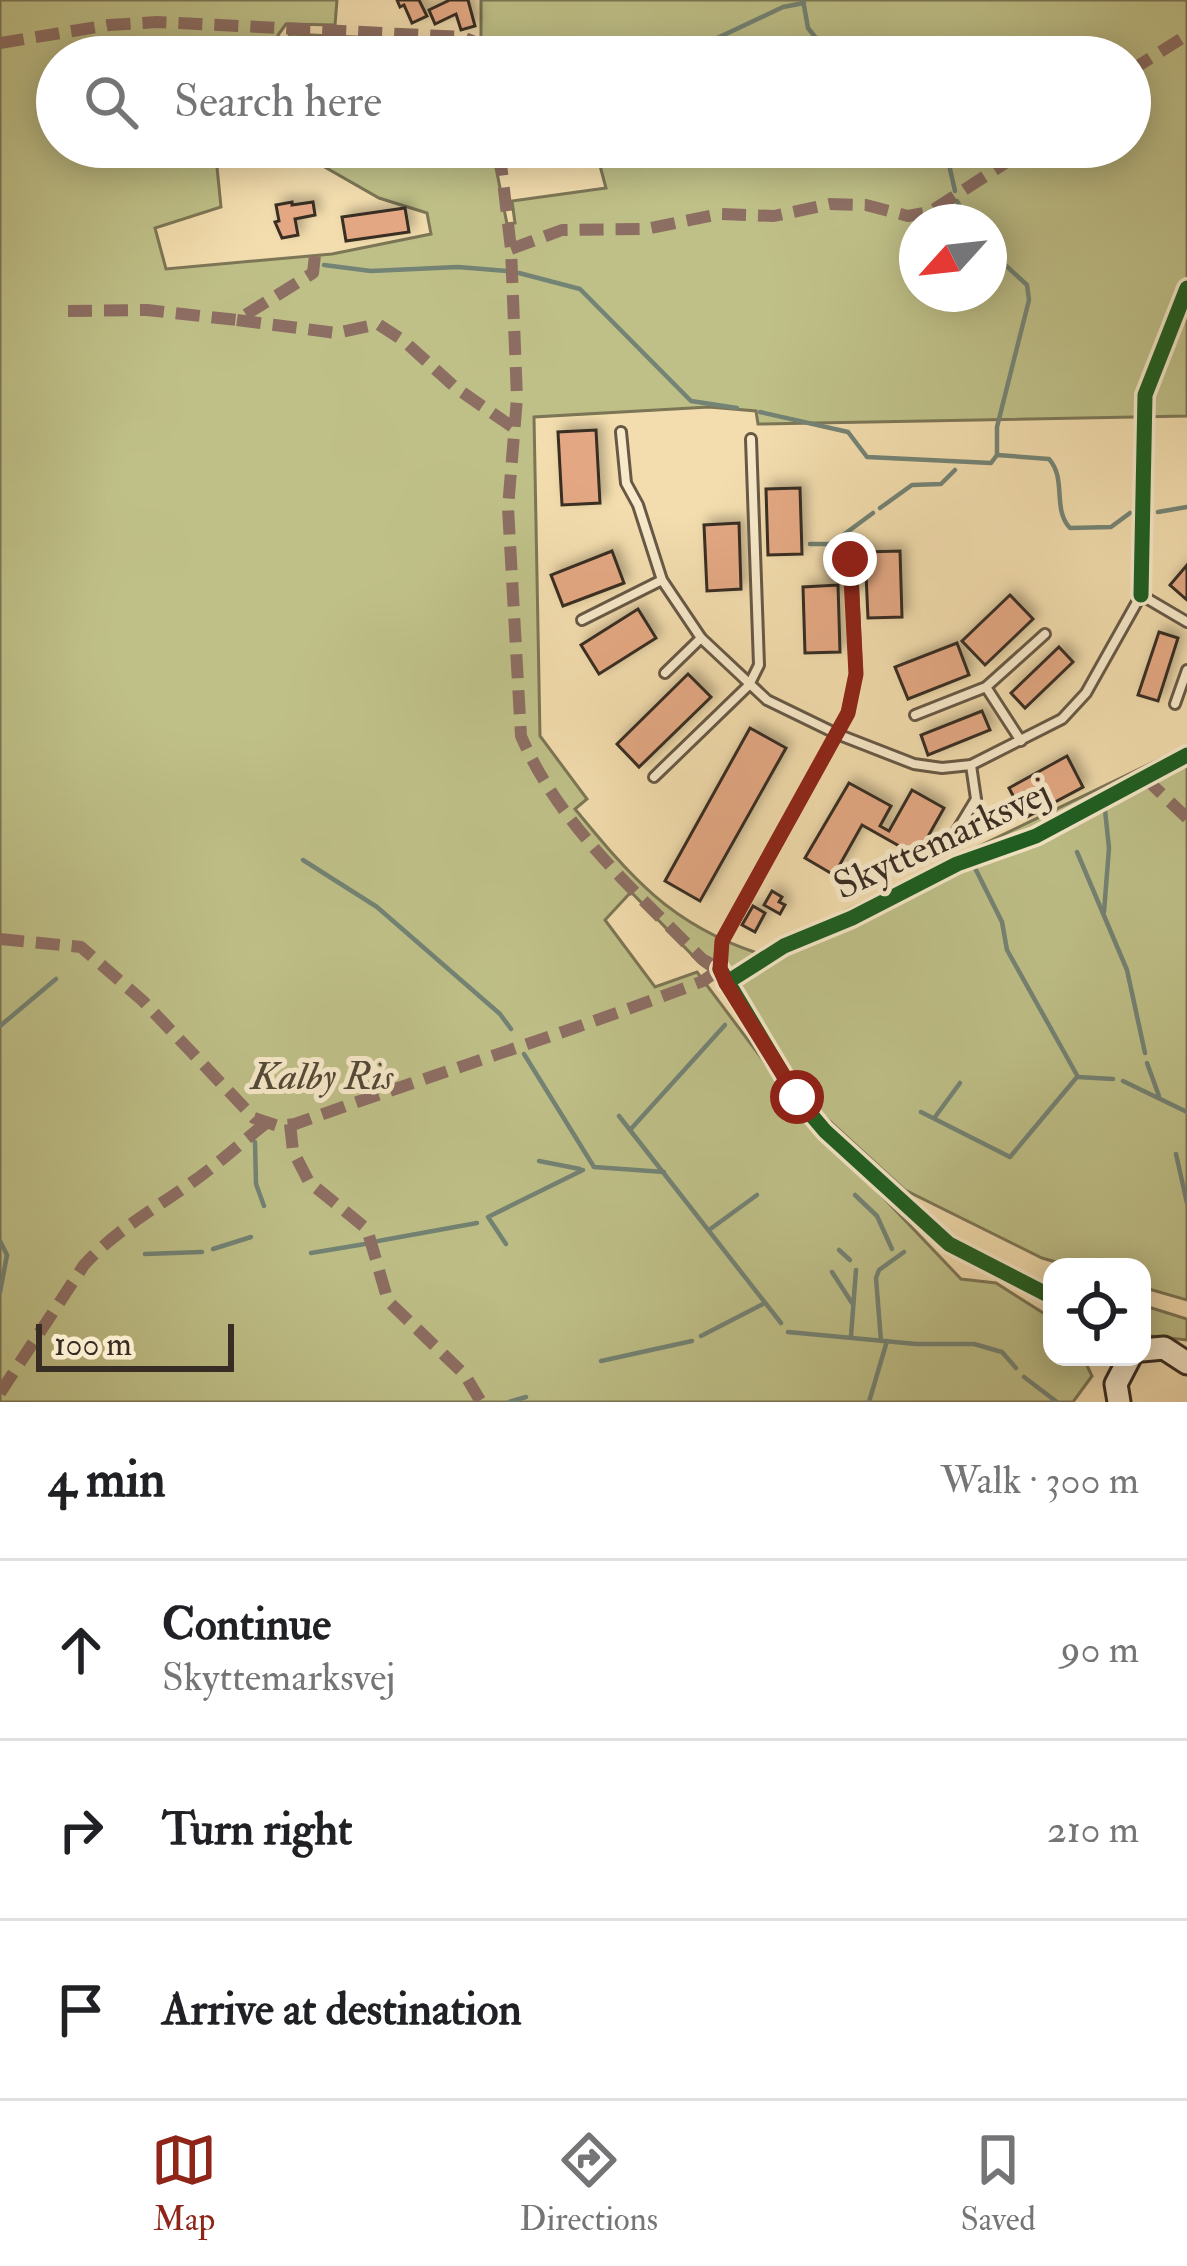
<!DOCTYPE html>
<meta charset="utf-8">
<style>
body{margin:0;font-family:"IM FELL Double Pica",serif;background:#f6f6f6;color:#202124}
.controls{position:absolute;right:36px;bottom:36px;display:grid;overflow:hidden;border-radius:24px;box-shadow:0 6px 30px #0003}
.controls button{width:108px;height:108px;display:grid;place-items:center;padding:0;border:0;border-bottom:3px solid #e0e0e0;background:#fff;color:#202124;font:60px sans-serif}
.compass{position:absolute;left:899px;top:204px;width:108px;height:108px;border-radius:50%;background:#fff;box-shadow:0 6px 30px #0003;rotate:243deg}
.scale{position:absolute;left:36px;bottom:30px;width:198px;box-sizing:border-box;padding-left:12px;border:6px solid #382d24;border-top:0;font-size:33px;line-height:42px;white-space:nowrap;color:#382d24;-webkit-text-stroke:9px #f7e9ca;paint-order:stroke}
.stop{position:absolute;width:36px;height:36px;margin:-27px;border:9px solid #8f2418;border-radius:50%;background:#fff}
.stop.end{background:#8f2418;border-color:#fff;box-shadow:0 3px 12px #0008}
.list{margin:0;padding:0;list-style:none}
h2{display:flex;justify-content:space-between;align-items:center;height:156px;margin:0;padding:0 48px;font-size:51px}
h2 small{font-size:39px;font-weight:400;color:#757577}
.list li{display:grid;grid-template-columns:78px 1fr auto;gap:36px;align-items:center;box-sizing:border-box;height:180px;padding:0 48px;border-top:3px solid #e0e0e0}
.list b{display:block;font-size:45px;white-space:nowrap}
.list p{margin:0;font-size:39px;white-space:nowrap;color:#757577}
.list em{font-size:39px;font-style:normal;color:#757577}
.icon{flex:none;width:66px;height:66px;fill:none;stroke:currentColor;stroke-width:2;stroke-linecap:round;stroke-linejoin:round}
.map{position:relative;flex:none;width:1187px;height:1402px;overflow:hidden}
.search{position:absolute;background:#fff;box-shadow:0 6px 30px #0003;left:36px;right:36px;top:36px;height:132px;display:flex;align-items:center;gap:30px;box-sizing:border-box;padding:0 42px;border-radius:66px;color:#757577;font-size:45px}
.sheet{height:696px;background:#fff}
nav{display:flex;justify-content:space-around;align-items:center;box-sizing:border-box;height:168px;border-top:3px solid #e0e0e0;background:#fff;font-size:33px;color:#757577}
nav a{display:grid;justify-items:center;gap:6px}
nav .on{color:#8f2418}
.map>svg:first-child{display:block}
.green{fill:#bfc088;stroke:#7c7656;stroke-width:3;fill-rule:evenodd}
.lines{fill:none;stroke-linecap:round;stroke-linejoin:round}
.stream{stroke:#738375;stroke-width:4.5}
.building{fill:#e3a883;stroke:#382d24;stroke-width:3;filter:url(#shadow)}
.service-casing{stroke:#675946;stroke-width:14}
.minor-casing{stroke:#675946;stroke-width:20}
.secondary-casing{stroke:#382d24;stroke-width:27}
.service{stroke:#f7e9ca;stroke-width:8}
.minor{stroke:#f7e9ca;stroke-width:14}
.secondary{stroke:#f7e9ca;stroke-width:21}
.quiet{stroke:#8d6e63;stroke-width:12;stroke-dasharray:24 12;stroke-linecap:butt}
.cycleway-casing{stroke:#f7e9ca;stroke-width:22}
.cycleway{stroke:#1b5e20;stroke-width:15}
.route{stroke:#8f2418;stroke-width:15}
.labels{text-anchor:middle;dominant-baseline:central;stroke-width:10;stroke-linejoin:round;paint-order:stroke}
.street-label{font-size:39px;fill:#382d24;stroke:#f7e9ca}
.park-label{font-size:39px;font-style:italic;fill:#534a38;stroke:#f7e9ca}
</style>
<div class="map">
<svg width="1187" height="1402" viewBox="0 0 1187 1402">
<defs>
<filter id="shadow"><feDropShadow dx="5.5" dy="-5.5" stdDeviation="6" flood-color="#0004"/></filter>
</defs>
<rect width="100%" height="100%" fill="#f3ddae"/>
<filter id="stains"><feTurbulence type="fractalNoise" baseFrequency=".00167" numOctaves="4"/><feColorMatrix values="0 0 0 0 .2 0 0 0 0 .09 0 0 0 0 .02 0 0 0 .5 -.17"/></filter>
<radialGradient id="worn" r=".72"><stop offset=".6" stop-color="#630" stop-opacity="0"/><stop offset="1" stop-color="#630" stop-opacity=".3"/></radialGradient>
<g class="green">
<path d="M0,0H337L335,25L286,24L278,35L283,57H57V147H215L221,207L155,228L166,269L332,254L431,234L427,213L379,198L323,166L319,147H492L507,224L515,223L512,201L606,188L595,147H1130V57H488L481,43V0H1187V416L758,424L756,411L709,407L534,417L540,736L587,799L575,809C631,877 670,924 757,953L1187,746V1300L1142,1287V1267H1073L1042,1258L905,1190L810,1103L741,993L701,964L631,892L605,920L655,987L697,972L801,1111L961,1279L996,1283L1048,1316L1052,1321V1357H1083L1092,1376L1073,1402H0ZM917,222H989V294H917Z"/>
<polygon points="289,34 465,42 474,47 479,57 296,57"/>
<polygon points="1142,1305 1187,1319 1187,1340 1142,1335"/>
</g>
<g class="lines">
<g class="stream">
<polyline points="803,0 808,28 831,57"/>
<polyline points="711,41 783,7 804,3"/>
<polyline points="945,147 955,191"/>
<polyline points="957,201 969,222"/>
<polyline points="989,250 1027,285 1029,300 997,427 997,455"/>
<polyline points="324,265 371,271 458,267 507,271"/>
<polyline points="519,273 580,289 691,401 737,408"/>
<path d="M760,412L848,432L867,457L991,463L997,455L1049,459C1067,479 1052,509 1070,528L1111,527L1130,513"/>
<polyline points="880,508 912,485 941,484 955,470"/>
<polyline points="1158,512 1187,507"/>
<polyline points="810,544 831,544 873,513"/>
<polyline points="1077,852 1127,970 1145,1053"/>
<polyline points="303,860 377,907 500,1014 511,1029"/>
<polyline points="974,866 1002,922 1007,950 1078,1077 1113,1079"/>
<polyline points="1104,912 1109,848 1105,810"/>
<polyline points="0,1026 56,979"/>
<polyline points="524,1054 594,1167 664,1172"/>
<polyline points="1147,1063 1159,1096"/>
<polyline points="1123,1081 1187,1112"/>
<polyline points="921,1112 1010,1157 1077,1077"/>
<polyline points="619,1116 781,1323"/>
<polyline points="935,1117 960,1083"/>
<polyline points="630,1130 725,1025"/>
<polyline points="255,1142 256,1184 264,1206"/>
<polyline points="1176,1154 1187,1203"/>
<polyline points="539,1161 580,1169"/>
<polyline points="855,1195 877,1216 892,1249"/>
<polyline points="709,1230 757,1195"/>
<polyline points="0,1241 7,1255 0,1292"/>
<polyline points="378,1241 477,1223"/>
<polyline points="506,1244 488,1217 583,1170"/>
<polyline points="213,1249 251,1237"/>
<polyline points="839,1250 850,1260"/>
<polyline points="311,1253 365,1244"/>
<polyline points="145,1254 202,1252"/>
<polyline points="832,1272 852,1303"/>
<polyline points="788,1332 916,1344 974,1344 1002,1352 1016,1368"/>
<polyline points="701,1336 765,1303"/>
<polyline points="851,1336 856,1270"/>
<polyline points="881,1341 876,1278 879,1270 904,1252"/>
<polyline points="601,1361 692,1341"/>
<polyline points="1024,1377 1057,1402"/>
<polyline points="509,1402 526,1397"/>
<polyline points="869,1402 887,1341"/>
</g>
</g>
<g class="building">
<polygon points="397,0 419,0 427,16 412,23 404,5 400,7"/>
<polygon points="450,0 468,0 475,26 461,30 456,14 435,24 429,10"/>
<polygon points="530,147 565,147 568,160 555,163 552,151 532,155"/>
<polygon points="292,202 292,205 313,202 315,215 295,219 298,235 282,238 275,222 279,221 276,205"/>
<polygon points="405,208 409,232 346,241 342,217"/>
<polygon points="596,430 600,503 562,505 558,432"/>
<polygon points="800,488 802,554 768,555 766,489"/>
<polygon points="739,523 741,589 707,591 704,525"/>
<polygon points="612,551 624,583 563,606 551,575"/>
<polygon points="900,551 902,617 868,618 865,552"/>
<polygon points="1187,565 1187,600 1170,585"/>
<polygon points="838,585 840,652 805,653 803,587"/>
<polygon points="1010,595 1033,619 985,665 962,641"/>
<polygon points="638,609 656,638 599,674 581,645"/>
<polygon points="1159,632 1178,638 1158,701 1138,695"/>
<polygon points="957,643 969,675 908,699 895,667"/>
<polygon points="1059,647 1073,662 1025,708 1011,693"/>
<polygon points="688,674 711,697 639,767 617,744"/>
<polygon points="982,711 990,730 928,755 921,735"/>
<polygon points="750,728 786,748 700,901 665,881"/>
<polygon points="1067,756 1083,787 1025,818 1009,788"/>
<polygon points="849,783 891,806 880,826 889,831 912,790 944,808 917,856 862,825 834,875 805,858"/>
<polygon points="772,891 782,897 779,902 785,905 780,914 764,905"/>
<polygon points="753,906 765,913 755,932 742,925"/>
</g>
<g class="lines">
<g class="service-casing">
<g id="service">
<polyline points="621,432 626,483 638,505 662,580 701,638 767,700 837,734 914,764 942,768 971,765 1062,719 1086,693 1141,595 1187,622"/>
<polyline points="582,620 662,580"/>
<polyline points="665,673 701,638"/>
<polyline points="986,687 1021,741"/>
<polyline points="1175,704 1187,670"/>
<polyline points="915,715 986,687 1045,634"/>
<polyline points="654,777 749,685 759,665 751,439"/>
<polyline points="950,842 976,799 971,765"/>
<polyline points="720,968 722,941 848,713 856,674 851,559"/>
</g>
</g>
<g class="minor-casing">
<g id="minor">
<polyline points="1141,595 1145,395 1187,288"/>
<polyline points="720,969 797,1098 825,1131 949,1244 1052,1297"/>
<polyline points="726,983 784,946 852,918 957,864 1036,836 1187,755"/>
</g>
</g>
<g class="secondary-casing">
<g id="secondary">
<polyline points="1142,1350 1164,1348 1187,1363"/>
<polyline points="1119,1402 1116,1384 1130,1357"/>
</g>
</g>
<use href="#service" class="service"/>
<use href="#minor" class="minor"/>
<use href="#secondary" class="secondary"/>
<g class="quiet">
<polyline points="0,43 109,25 157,22 463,37 475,42 483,57"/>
<polyline points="1130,71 1187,35"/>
<polyline points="511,249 562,230 646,229 719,214 774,216 830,204 866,205 908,216 930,212 1030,147"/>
<polyline points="68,311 147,310 237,320 313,273 315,255"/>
<polyline points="237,320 336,333 378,324 404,341 456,388 514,428"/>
<polyline points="1144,777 1187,818"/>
<path d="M0,939L81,947L143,1001L254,1118L278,1126L295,1124C431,1075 568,1033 703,981L720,969L702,959C636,892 559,825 521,736L508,508L517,398L511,249L499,147"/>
<polyline points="290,1124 293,1151 309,1182 367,1229 388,1301 465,1375 481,1402"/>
<path d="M0,1393L84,1265C116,1230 153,1210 191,1183C217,1165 241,1143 266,1123"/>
</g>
<g class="cycleway-casing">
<g id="cycleway">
<polyline points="1141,595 1145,395 1187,288"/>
<polyline points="720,969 797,1098 825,1131 949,1244 1052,1297"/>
<polyline points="726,983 784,946 852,918 957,864 1036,836 1187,755"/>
</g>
</g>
<use href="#cycleway" class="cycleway"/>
</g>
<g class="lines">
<polyline class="route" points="797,1097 726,983 720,969 722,941 848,713 856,674 850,559"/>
</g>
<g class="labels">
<g class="street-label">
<text transform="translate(942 839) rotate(-25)">Skyttemarksvej</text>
</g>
<g class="park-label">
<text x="322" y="1076">Kalby Ris</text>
</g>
</g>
<rect width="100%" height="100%" filter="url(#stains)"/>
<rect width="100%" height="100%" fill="url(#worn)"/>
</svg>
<div class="controls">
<button><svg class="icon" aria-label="locate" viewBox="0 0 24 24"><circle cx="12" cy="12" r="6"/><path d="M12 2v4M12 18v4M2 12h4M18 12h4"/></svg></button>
</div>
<svg class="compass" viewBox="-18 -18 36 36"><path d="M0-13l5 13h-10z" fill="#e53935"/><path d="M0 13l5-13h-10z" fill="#757577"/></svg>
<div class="scale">100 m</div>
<div class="stop" style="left:797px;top:1097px"></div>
<div class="stop end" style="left:850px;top:559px"></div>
<div class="search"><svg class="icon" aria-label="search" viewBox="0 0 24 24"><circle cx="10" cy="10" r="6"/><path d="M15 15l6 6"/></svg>Search here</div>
</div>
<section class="sheet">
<h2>4 min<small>Walk · 300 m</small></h2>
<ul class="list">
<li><svg class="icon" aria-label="ahead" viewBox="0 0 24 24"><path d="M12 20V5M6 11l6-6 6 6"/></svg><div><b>Continue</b><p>Skyttemarksvej</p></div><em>90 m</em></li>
<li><svg class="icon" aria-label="right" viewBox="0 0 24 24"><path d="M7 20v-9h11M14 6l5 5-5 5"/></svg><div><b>Turn right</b></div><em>210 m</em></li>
<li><svg class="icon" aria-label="arrive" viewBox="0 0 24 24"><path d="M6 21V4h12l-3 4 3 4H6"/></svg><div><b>Arrive at destination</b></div></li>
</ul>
</section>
<nav>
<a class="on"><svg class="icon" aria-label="map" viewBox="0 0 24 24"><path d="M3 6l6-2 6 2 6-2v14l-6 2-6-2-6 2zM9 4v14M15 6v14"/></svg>Map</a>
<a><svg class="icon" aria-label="directions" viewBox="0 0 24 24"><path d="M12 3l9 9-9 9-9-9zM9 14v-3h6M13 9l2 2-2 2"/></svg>Directions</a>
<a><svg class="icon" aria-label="saved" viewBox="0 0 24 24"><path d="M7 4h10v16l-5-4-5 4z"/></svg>Saved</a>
</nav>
